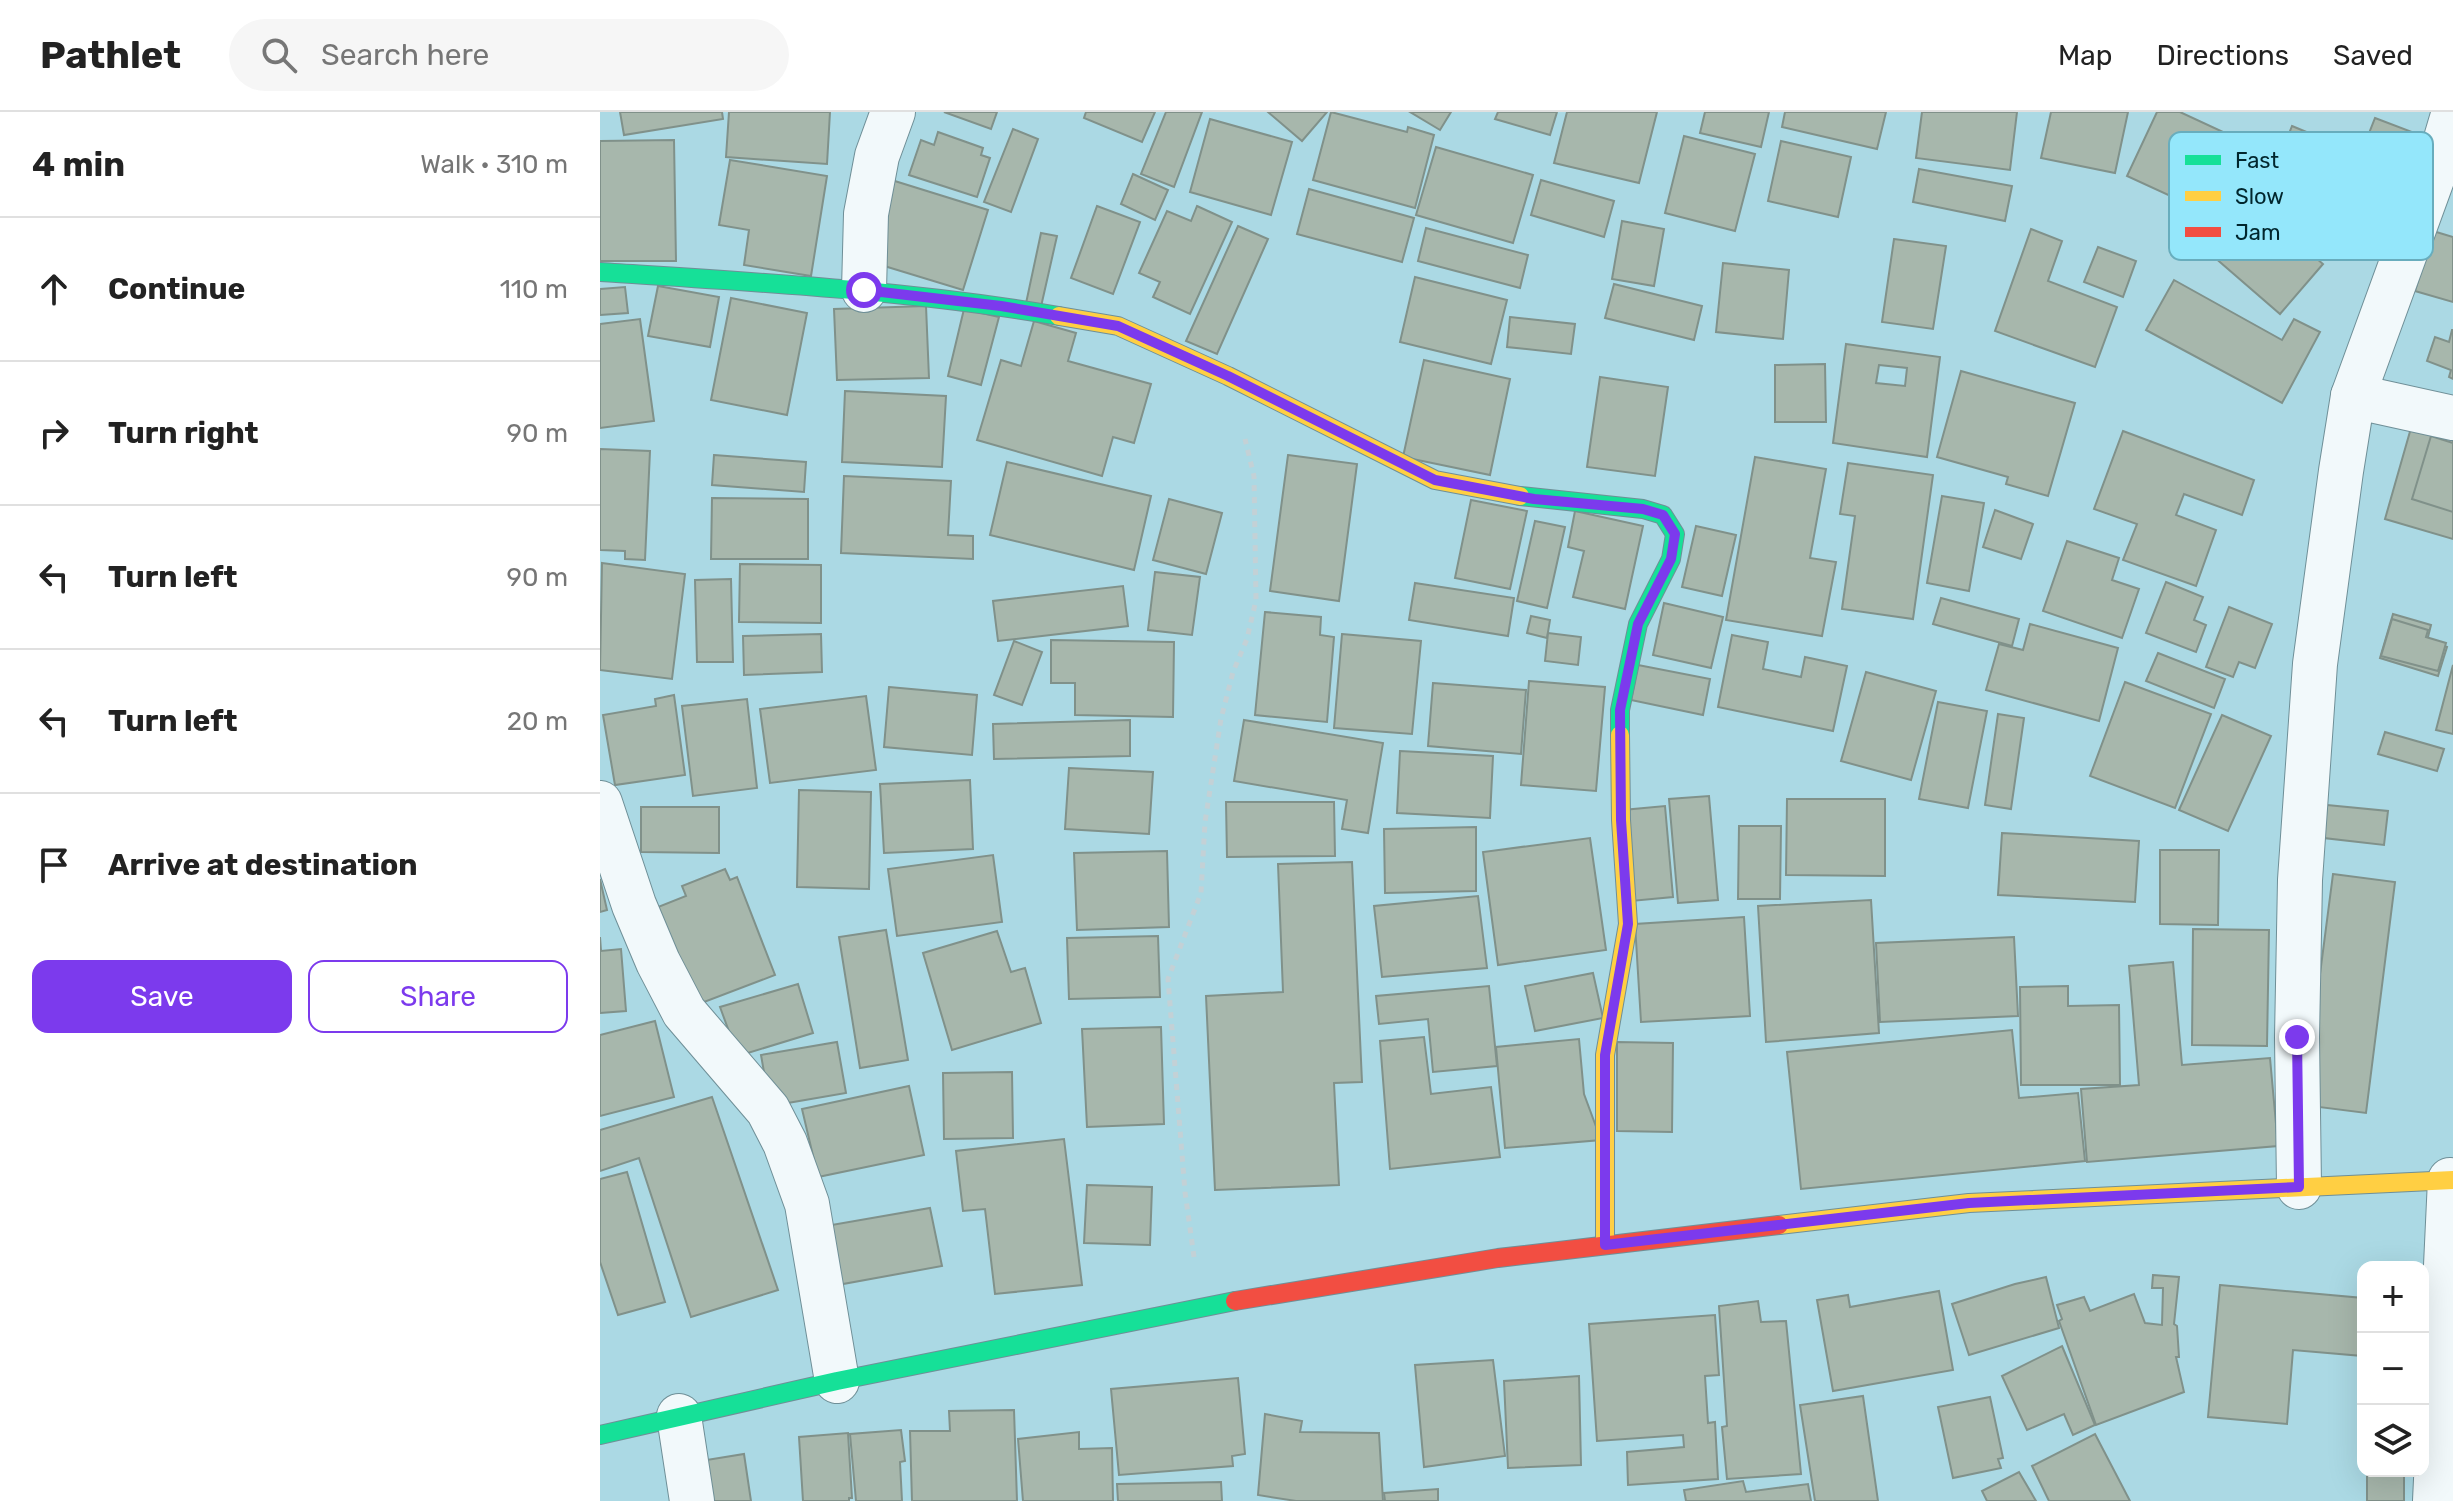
<!DOCTYPE html>
<meta charset="utf-8">
<style>
body{margin:0;font-family:Rubik,sans-serif;background:#f6f6f6;color:#222}
.controls{position:absolute;right:24px;bottom:24px;display:grid;overflow:hidden;border-radius:16px;box-shadow:0 8px 32px #0002}
.controls button{width:72px;height:72px;display:grid;place-items:center;padding:0;border:0;border-bottom:2px solid #e0e0e0;background:#fff;color:#222;font:40px sans-serif}
.stop{position:absolute;width:24px;height:24px;margin:-18px;border:6px solid #7c3aed;border-radius:50%;background:#fff}
.stop.end{background:#7c3aed;border-color:#fff;box-shadow:0 2px 8px #0008}
.list{margin:0;padding:0;list-style:none}
h2{display:flex;justify-content:space-between;align-items:center;height:104px;margin:0;padding:0 32px;font-size:34px}
h2 small{font-size:26px;font-weight:400;color:#767676}
.list li{display:grid;grid-template-columns:52px 1fr auto;gap:24px;align-items:center;box-sizing:border-box;height:144px;padding:0 32px;border-top:2px solid #e0e0e0}
.list b{display:block;font-size:30px;white-space:nowrap}
.list em{font-size:26px;font-style:normal;color:#767676}
.actions{display:flex;gap:16px;padding:24px 32px}
.actions a{flex:1;padding:18px 0;border:2px solid #7c3aed;border-radius:16px;text-align:center;font-size:28px;color:#7c3aed}
.actions .main{background:#7c3aed;color:#fff}
.icon{flex:none;width:44px;height:44px;fill:none;stroke:currentColor;stroke-width:2;stroke-linecap:round;stroke-linejoin:round}
.map{position:relative;flex:none;width:1853px;height:1389px;overflow:hidden}
header{display:flex;align-items:center;gap:48px;box-sizing:border-box;height:112px;padding:0 40px;background:#fff;border-bottom:2px solid #e0e0e0}
header strong{font-size:38px}
nav{display:flex;gap:44px;margin-inline-start:auto;font-size:28px}
.search{width:560px;height:72px;background:#f6f6f6;display:flex;align-items:center;gap:20px;box-sizing:border-box;padding:0 28px;border-radius:44px;color:#767676;font-size:30px}
main{display:flex}
aside{flex:1;background:#fff}
.map>svg:first-child{display:block}
.building{fill:#a7b7ac;stroke:#80918a;stroke-width:2;fill-rule:evenodd}
.lines{fill:none;stroke-linecap:round;stroke-linejoin:round}
.street-casing{stroke:#6f8f97;stroke-width:46}
.fast-casing{stroke:#6f8f97;stroke-width:20}
.slow-casing{stroke:#6f8f97;stroke-width:20}
.jam-casing{stroke:#6f8f97;stroke-width:20}
.path{stroke:#c3d1d6;stroke-width:5;stroke-dasharray:6 6;stroke-linecap:butt}
.street{stroke:#f2f9fb;stroke-width:44}
.fast{stroke:#16e098;stroke-width:18}
.slow{stroke:#ffcf43;stroke-width:18}
.jam{stroke:#f24e42;stroke-width:18}
.route{stroke:#7c3aed;stroke-width:10}
.key{fill:#94e7fb;stroke:#68adbd;stroke-width:2}
.key-label{font-size:22px;fill:#01262d}
</style>
<header>
<strong>Pathlet</strong>
<div class="search"><svg class="icon" aria-label="search" viewBox="0 0 24 24"><circle cx="10" cy="10" r="6"/><path d="M15 15l6 6"/></svg>Search here</div>
<nav><a>Map</a><a>Directions</a><a>Saved</a></nav>
</header>
<main>
<aside>
<h2>4 min<small>Walk · 310 m</small></h2>
<ul class="list">
<li><svg class="icon" aria-label="ahead" viewBox="0 0 24 24"><path d="M12 20V5M6 11l6-6 6 6"/></svg><div><b>Continue</b></div><em>110 m</em></li>
<li><svg class="icon" aria-label="right" viewBox="0 0 24 24"><path d="M7 20v-9h11M14 6l5 5-5 5"/></svg><div><b>Turn right</b></div><em>90 m</em></li>
<li><svg class="icon" aria-label="left" viewBox="0 0 24 24"><path d="M17 20v-9H6M10 6l-5 5 5 5"/></svg><div><b>Turn left</b></div><em>90 m</em></li>
<li><svg class="icon" aria-label="left" viewBox="0 0 24 24"><path d="M17 20v-9H6M10 6l-5 5 5 5"/></svg><div><b>Turn left</b></div><em>20 m</em></li>
<li><svg class="icon" aria-label="arrive" viewBox="0 0 24 24"><path d="M6 21V4h12l-3 4 3 4H6"/></svg><div><b>Arrive at destination</b></div></li>
</ul>
<div class="actions"><a class="main">Save</a><a>Share</a></div>
</aside>
<div class="map">
<svg width="1853" height="1389" viewBox="0 0 1853 1389">
<rect width="100%" height="100%" fill="#abd9e4"/>
<g class="building">
<polygon points="20,0 122,0 123,7 24,23"/>
<polygon points="129,0 230,0 227,52 126,45"/>
<polygon points="344,0 397,0 391,17"/>
<polygon points="486,0 555,0 542,30 484,6"/>
<polygon points="566,0 602,0 574,75 541,62"/>
<polygon points="668,0 727,0 702,29"/>
<polygon points="731,0 807,20 808,15 834,23 815,96 713,68"/>
<polygon points="810,0 851,0 840,18"/>
<polygon points="898,0 957,0 950,23 895,7"/>
<polygon points="967,0 1057,0 1039,71 954,51"/>
<polygon points="1105,0 1169,0 1161,35 1100,21"/>
<polygon points="1185,0 1286,0 1277,37 1182,15"/>
<polygon points="1322,0 1417,0 1410,58 1316,46"/>
<polygon points="1451,0 1528,0 1515,61 1441,46"/>
<polygon points="1557,0 1580,0 1636,26 1603,99 1527,64"/>
<polygon points="1775,6 1812,20 1764,142 1727,128"/>
<polygon points="610,7 692,30 671,103 590,80"/>
<polygon points="1692,14 1755,40 1727,110 1664,85"/>
<polygon points="413,17 438,27 411,100 384,90"/>
<polygon points="338,20 383,36 381,43 390,46 377,85 309,63 321,28 334,33"/>
<polygon points="1084,24 1155,42 1135,119 1065,101"/>
<polygon points="74,28 76,149 0,149 0,29"/>
<polygon points="1181,29 1251,45 1238,105 1168,89"/>
<polygon points="836,35 933,63 913,131 816,103"/>
<polygon points="130,48 227,64 211,164 144,153 149,118 119,113"/>
<polygon points="1319,57 1412,74 1405,109 1313,90"/>
<polygon points="269,61 388,98 363,178 245,142"/>
<polygon points="533,62 568,78 555,108 521,92"/>
<polygon points="941,68 1014,89 1004,125 931,103"/>
<polygon points="1634,76 1723,152 1680,202 1591,125"/>
<polygon points="709,77 814,106 802,150 697,122"/>
<polygon points="497,94 540,110 513,182 471,166"/>
<polygon points="597,94 632,110 590,202 553,185 560,170 539,161 567,99 591,109"/>
<polygon points="1022,109 1064,117 1054,174 1012,167"/>
<polygon points="638,114 668,127 617,242 586,229"/>
<polygon points="826,116 928,143 920,176 818,149"/>
<polygon points="1431,117 1462,129 1448,169 1517,195 1495,255 1395,219"/>
<polygon points="1833,119 1853,125 1853,190 1815,179"/>
<polygon points="441,121 457,124 440,199 425,196"/>
<polygon points="1294,127 1346,134 1333,217 1282,210"/>
<polygon points="1498,135 1536,149 1523,185 1484,170"/>
<polygon points="1123,151 1189,158 1183,227 1116,220"/>
<polygon points="815,165 907,188 891,252 800,230"/>
<polygon points="1574,168 1682,228 1694,207 1720,220 1682,291 1546,218"/>
<polygon points="1014,172 1102,194 1094,228 1005,206"/>
<polygon points="58,174 119,185 110,235 48,224"/>
<polygon points="25,175 28,201 0,203 0,177"/>
<polygon points="131,186 207,201 187,303 111,288"/>
<polygon points="326,194 329,266 237,268 234,197"/>
<polygon points="364,197 399,205 381,273 348,264"/>
<polygon points="910,205 975,212 971,242 907,235"/>
<polygon points="40,207 54,309 0,316 0,212"/>
<polygon points="434,209 476,221 468,249 551,272 534,331 513,325 502,364 377,328 401,248 421,254"/>
<polygon points="1852,218 1853,218 1853,267 1849,265 1851,258 1827,249 1835,225 1849,230"/>
<path d="M1246,232L1340,245L1327,345L1233,331ZM1279,253L1307,256L1305,274L1276,271Z"/>
<polygon points="824,248 910,267 890,363 803,345"/>
<polygon points="1225,252 1226,310 1175,310 1175,253"/>
<polygon points="1361,259 1475,291 1448,384 1406,372 1408,365 1337,345"/>
<polygon points="1000,265 1068,275 1055,364 987,355"/>
<polygon points="245,279 346,284 342,355 242,350"/>
<polygon points="1815,302 1853,313 1853,427 1785,407"/>
<polygon points="1523,319 1654,368 1642,403 1584,382 1576,403 1616,418 1596,474 1523,448 1537,412 1494,397"/>
<polygon points="1831,324 1853,331 1853,400 1812,387"/>
<polygon points="0,337 50,339 45,448 25,447 25,439 0,438"/>
<polygon points="114,343 206,350 204,380 112,373"/>
<polygon points="688,343 757,352 739,489 670,479"/>
<polygon points="1155,345 1226,357 1210,446 1236,450 1222,524 1126,508"/>
<polygon points="407,350 551,384 534,458 390,423"/>
<polygon points="1248,351 1333,363 1313,507 1242,497 1255,404 1240,402"/>
<polygon points="244,364 351,369 348,423 373,424 373,447 241,441"/>
<polygon points="1342,384 1384,391 1369,479 1327,471"/>
<polygon points="112,386 208,387 208,447 111,447"/>
<polygon points="569,387 622,401 606,462 553,448"/>
<polygon points="871,388 927,399 910,477 855,466"/>
<polygon points="1395,398 1433,412 1421,447 1383,435"/>
<polygon points="975,399 1043,414 1025,497 973,485 984,439 968,435"/>
<polygon points="935,409 965,415 947,496 917,489"/>
<polygon points="1096,414 1136,423 1122,484 1082,475"/>
<polygon points="1467,429 1519,446 1512,468 1539,477 1522,526 1443,499"/>
<polygon points="2,451 85,462 72,567 0,558"/>
<polygon points="140,452 221,453 221,511 139,510"/>
<polygon points="555,460 600,465 592,523 548,518"/>
<polygon points="131,467 133,550 97,550 95,468"/>
<polygon points="1566,470 1603,485 1594,508 1606,513 1596,540 1546,521"/>
<polygon points="815,471 914,486 908,524 809,508"/>
<polygon points="523,474 528,514 398,529 393,489"/>
<polygon points="1341,486 1419,507 1412,534 1333,512"/>
<polygon points="1064,491 1123,505 1111,556 1053,543"/>
<polygon points="1629,495 1672,512 1655,556 1639,550 1633,565 1606,555"/>
<polygon points="665,500 721,505 720,523 734,525 727,610 655,603"/>
<polygon points="1793,502 1831,513 1827,529 1847,535 1838,564 1780,546"/>
<polygon points="931,504 950,508 947,526 927,521"/>
<polygon points="1792,507 1828,518 1826,525 1846,531 1838,559 1781,544"/>
<polygon points="1430,512 1518,536 1499,609 1386,578 1399,532 1423,538"/>
<polygon points="948,521 981,525 978,553 945,549"/>
<polygon points="221,522 222,560 144,563 143,524"/>
<polygon points="742,522 821,529 812,622 734,616"/>
<polygon points="1132,523 1168,530 1163,557 1201,565 1205,545 1247,554 1233,619 1118,595"/>
<polygon points="451,528 574,530 573,605 475,603 475,571 451,571"/>
<polygon points="414,529 442,540 422,593 394,583"/>
<polygon points="1558,541 1625,567 1614,596 1546,569"/>
<polygon points="1038,553 1110,567 1103,603 1031,588"/>
<polygon points="1853,553 1853,622 1836,618"/>
<polygon points="1266,560 1336,579 1311,668 1241,649"/>
<polygon points="929,569 1005,575 996,679 921,673"/>
<polygon points="1525,570 1611,602 1575,696 1490,664"/>
<polygon points="833,571 926,578 921,642 828,634"/>
<polygon points="289,575 377,583 372,643 284,635"/>
<polygon points="74,583 85,663 15,673 3,603 56,594 55,587"/>
<polygon points="266,584 276,658 170,671 160,597"/>
<polygon points="147,587 157,676 93,684 82,594"/>
<polygon points="1338,590 1387,599 1368,696 1319,687"/>
<polygon points="1398,602 1424,606 1411,697 1385,693"/>
<polygon points="1622,603 1671,624 1628,719 1579,698"/>
<polygon points="530,608 530,644 394,647 393,612"/>
<polygon points="644,608 783,631 768,721 742,717 747,688 634,669"/>
<polygon points="1785,620 1844,637 1837,659 1778,642"/>
<polygon points="800,639 893,644 890,706 797,701"/>
<polygon points="469,656 553,660 549,722 465,717"/>
<polygon points="370,668 373,737 284,741 280,672"/>
<polygon points="199,678 271,680 269,777 197,775"/>
<polygon points="1109,684 1118,788 1078,791 1069,687"/>
<polygon points="1187,687 1285,687 1285,764 1186,763"/>
<polygon points="626,690 734,690 735,744 627,745"/>
<polygon points="1727,693 1788,699 1784,733 1724,726"/>
<polygon points="1065,694 1073,785 1031,789 1023,698"/>
<polygon points="41,695 119,695 119,741 41,740"/>
<polygon points="1139,714 1181,714 1180,787 1138,787"/>
<polygon points="876,715 876,779 785,781 784,717"/>
<polygon points="1402,721 1539,729 1535,790 1398,783"/>
<polygon points="990,726 1006,838 898,853 883,740"/>
<polygon points="1560,738 1619,738 1618,813 1560,812"/>
<polygon points="567,739 569,815 477,818 474,741"/>
<polygon points="393,743 402,810 297,824 288,757"/>
<polygon points="752,750 762,970 734,971 739,1073 615,1078 606,884 683,880 678,752"/>
<polygon points="125,757 130,768 137,765 175,863 91,895 53,797 86,784 82,774"/>
<polygon points="1733,762 1795,770 1766,1001 1703,993"/>
<polygon points="0,767 7,798 0,800"/>
<polygon points="878,784 887,856 782,865 774,794"/>
<polygon points="1271,788 1279,921 1166,930 1158,794"/>
<polygon points="1144,805 1150,904 1041,910 1035,812"/>
<polygon points="1593,817 1669,818 1667,934 1592,933"/>
<polygon points="286,818 308,948 260,956 239,825"/>
<polygon points="397,819 411,860 425,856 441,911 352,938 323,841"/>
<polygon points="558,824 560,885 469,887 467,826"/>
<polygon points="0,825 1,839 21,837 26,899 0,901"/>
<polygon points="1414,825 1418,904 1280,910 1276,831"/>
<polygon points="1573,850 1582,953 1670,946 1678,1034 1487,1050 1481,977 1539,973 1529,854"/>
<polygon points="993,861 1003,906 935,919 925,874"/>
<polygon points="198,872 213,921 138,944 120,895"/>
<polygon points="889,874 897,954 833,960 828,907 779,912 776,884"/>
<polygon points="1468,874 1468,894 1519,893 1520,973 1421,973 1420,875"/>
<polygon points="55,909 74,985 0,1004 0,923"/>
<polygon points="561,915 564,1012 487,1015 482,917"/>
<polygon points="1412,918 1419,986 1478,981 1485,1049 1201,1077 1187,940"/>
<polygon points="824,925 831,982 891,975 900,1045 790,1057 780,929"/>
<polygon points="979,927 984,982 1001,1028 905,1036 896,935"/>
<polygon points="237,930 246,981 170,994 161,943"/>
<polygon points="1017,930 1073,931 1072,1020 1017,1019"/>
<polygon points="412,960 413,1026 344,1027 343,961"/>
<polygon points="309,974 324,1043 218,1065 202,997"/>
<polygon points="112,985 178,1178 91,1205 39,1046 0,1059 0,1018"/>
<polygon points="464,1027 482,1173 395,1182 385,1097 363,1099 356,1039"/>
<polygon points="27,1060 65,1190 18,1203 0,1150 0,1067"/>
<polygon points="487,1073 552,1075 550,1133 484,1131"/>
<polygon points="330,1096 342,1154 232,1174 220,1115"/>
<polygon points="1553,1163 1579,1165 1574,1212 1577,1214 1579,1245 1576,1245 1584,1280 1496,1313 1459,1209 1462,1207 1457,1193 1484,1185 1490,1199 1534,1182 1545,1211 1562,1213 1563,1176 1552,1176"/>
<polygon points="1446,1165 1459,1216 1369,1243 1352,1192 1415,1172"/>
<polygon points="1620,1173 1763,1186 1763,1279 1759,1279 1762,1244 1693,1238 1687,1312 1608,1305"/>
<polygon points="1339,1179 1353,1258 1233,1279 1217,1188 1248,1183 1250,1195"/>
<polygon points="1158,1189 1161,1210 1186,1209 1201,1362 1127,1367 1122,1315 1127,1314 1119,1194"/>
<polygon points="1115,1203 1119,1263 1105,1264 1108,1311 1115,1310 1118,1367 1028,1373 1027,1340 1084,1335 1083,1323 997,1329 989,1212"/>
<polygon points="1462,1234 1495,1313 1473,1323 1464,1302 1427,1318 1402,1264"/>
<polygon points="893,1248 905,1344 824,1355 815,1253"/>
<polygon points="979,1264 981,1353 908,1356 904,1269"/>
<polygon points="638,1266 645,1342 632,1344 633,1354 519,1363 511,1277"/>
<polygon points="1263,1284 1278,1389 1215,1389 1200,1293"/>
<polygon points="1390,1285 1403,1346 1398,1347 1401,1356 1353,1366 1338,1295"/>
<polygon points="414,1298 417,1389 312,1389 310,1319 350,1319 349,1299"/>
<polygon points="665,1302 702,1309 700,1320 779,1321 783,1389 696,1389 658,1383"/>
<polygon points="301,1318 305,1349 300,1350 302,1389 256,1389 250,1322"/>
<polygon points="479,1320 479,1337 512,1336 513,1389 423,1389 418,1327"/>
<polygon points="248,1321 252,1386 249,1386 249,1389 203,1389 199,1325"/>
<polygon points="1495,1322 1530,1389 1449,1389 1432,1354"/>
<polygon points="144,1342 151,1389 94,1389 88,1351"/>
<rect x="1767" y="1359" width="37" height="30"/>
<polygon points="1419,1360 1436,1389 1387,1389 1382,1379"/>
<polygon points="1143,1369 1146,1380 1208,1372 1211,1389 1086,1389 1084,1378"/>
<polygon points="621,1370 622,1389 518,1389 517,1372"/>
<polygon points="838,1377 838,1389 785,1389 784,1381"/>
</g>
<g class="lines">
<g class="street-casing">
<g id="street">
<polyline points="264,178 266,102 277,44 293,0"/>
<polyline points="1753,284 1853,306"/>
<polyline points="0,691 34,793 58,850 84,900 168,998 185,1031 207,1092 237,1269"/>
<polyline points="1699,1075 1697,925 1700,768 1715,552 1741,359 1753,284 1843,37 1853,3"/>
<polyline points="79,1304 92,1389"/>
<polyline points="1835,1389 1850,1068"/>
</g>
</g>
<g class="fast-casing">
<g id="fast">
<path d="M0,160C153,170 307,178 459,204"/>
<polyline points="920,384 1043,397 1063,403 1075,422 1071,447 1038,512 1020,598 1020,623"/>
<polyline points="0,1323 237,1269 635,1189"/>
</g>
</g>
<g class="slow-casing">
<g id="slow">
<polyline points="459,204 518,214 628,264 835,368 920,384"/>
<polyline points="1179,1113 1369,1091 1853,1068"/>
<polyline points="1005,1133 1005,943 1028,812 1021,708 1020,623"/>
</g>
</g>
<g class="jam-casing">
<polyline id="jam" points="635,1189 898,1146 1179,1113"/>
</g>
<polyline class="path" points="594,1145 585,1080 568,867 601,781 605,710 621,607 633,560 647,527 656,488 654,364 645,327"/>
<use href="#street" class="street"/>
<use href="#fast" class="fast"/>
<use href="#slow" class="slow"/>
<use href="#jam" class="jam"/>
</g>
<g class="lines">
<polyline class="route" points="264,178 401,194 518,214 628,264 835,368 934,387 1043,397 1063,403 1075,422 1071,447 1038,512 1020,598 1021,708 1028,812 1005,943 1005,1133 1369,1091 1699,1075 1697,925"/>
</g>
<rect x="1569" y="20" width="264" height="128" rx="12" class="key"/>
<rect x="1585" y="43" width="36" height="10" fill="#16e098"/>
<rect x="1585" y="79" width="36" height="10" fill="#ffcf43"/>
<rect x="1585" y="115" width="36" height="10" fill="#f24e42"/>
<g class="key-label">
<text x="1635" y="56">Fast</text>
<text x="1635" y="92">Slow</text>
<text x="1635" y="128">Jam</text>
</g>
</svg>
<div class="controls">
<button>+</button>
<button>−</button>
<button><svg class="icon" aria-label="layers" viewBox="0 0 24 24"><path d="M12 4l9 5-9 5-9-5zM3 14l9 5 9-5"/></svg></button>
</div>
<div class="stop" style="left:264px;top:178px"></div>
<div class="stop end" style="left:1697px;top:925px"></div>
</div>
</main>
